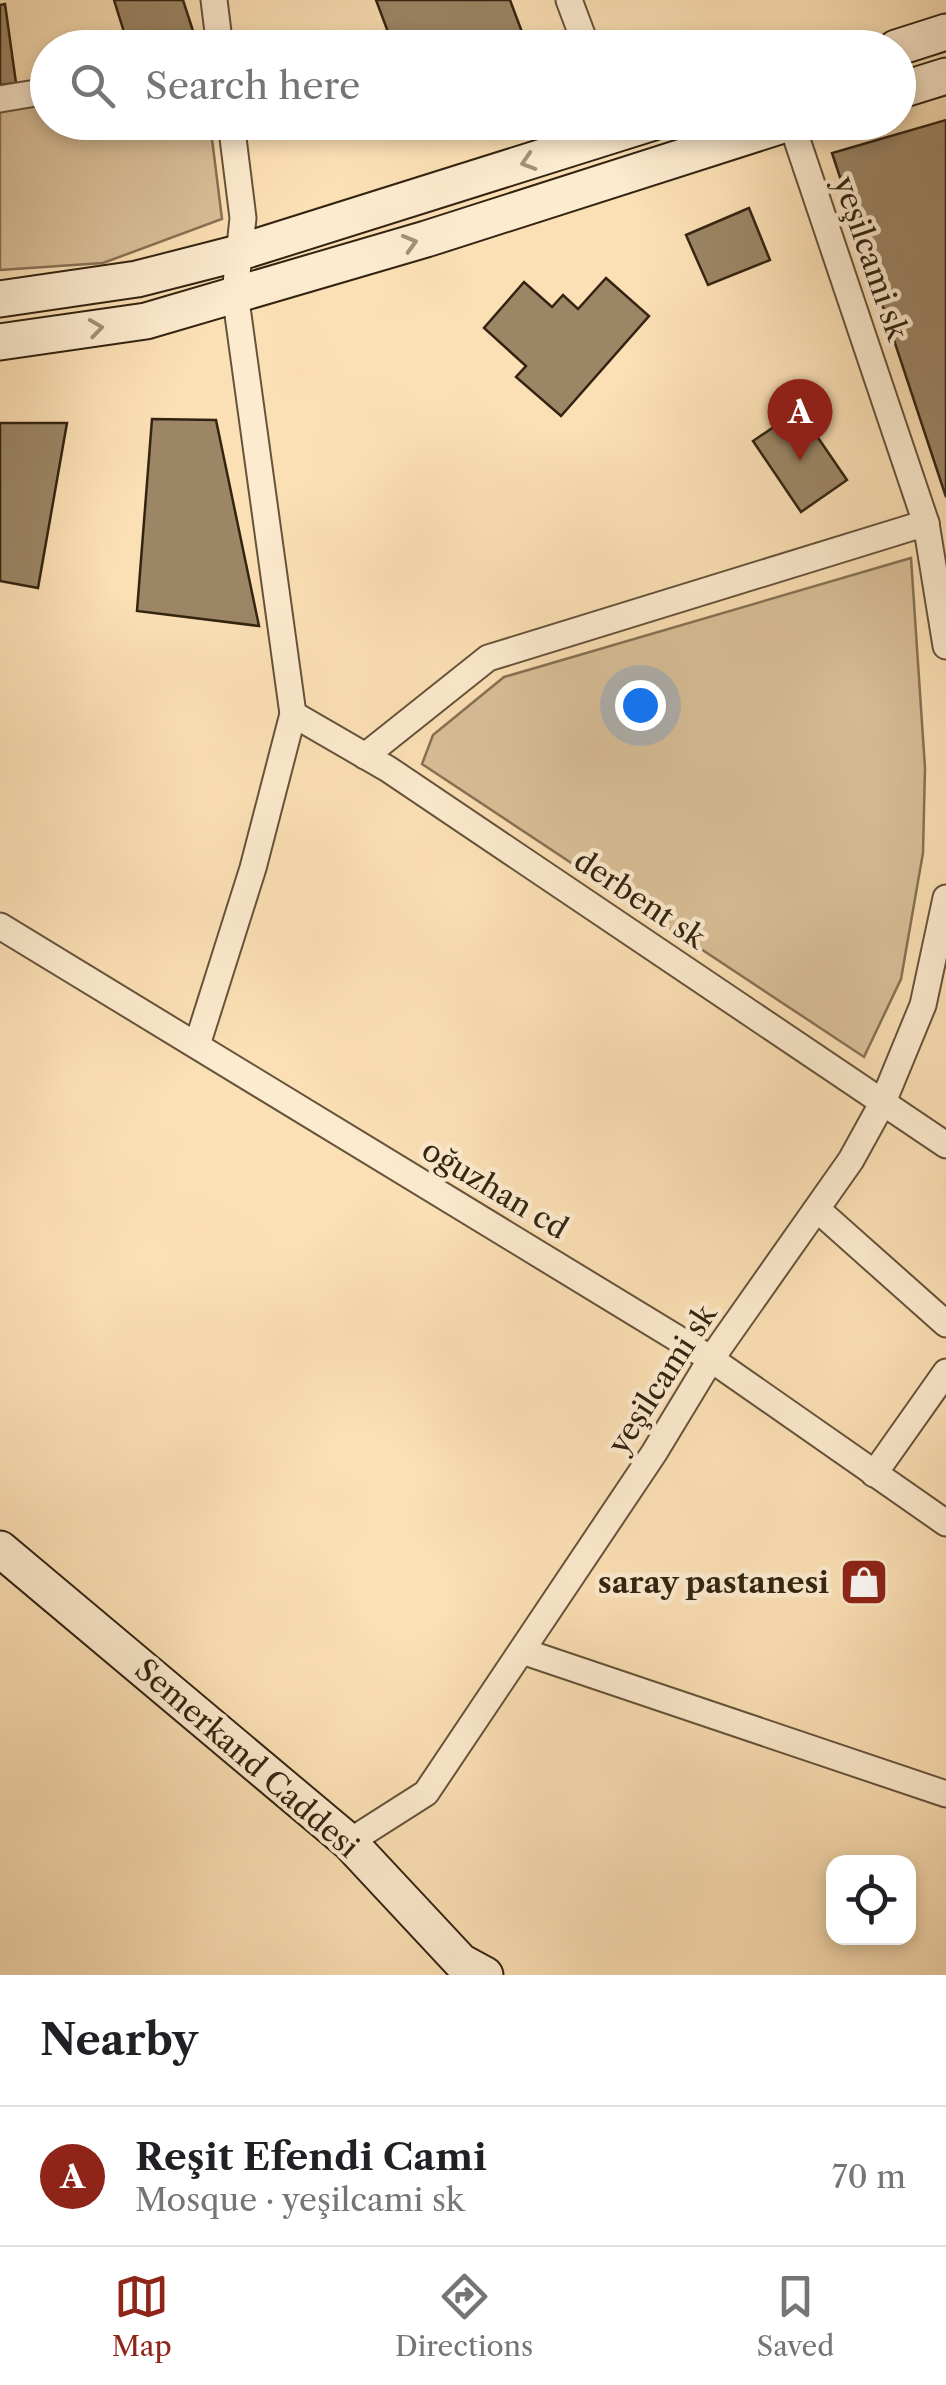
<!DOCTYPE html>
<meta charset="utf-8">
<style>
body{margin:0;font-family:"Libre Caslon Text",serif;background:#f2f2f2;color:#202124}
.controls{position:absolute;right:30px;bottom:30px;display:grid;overflow:hidden;border-radius:20px;box-shadow:0 5px 15px #0003}
.controls button{width:90px;height:90px;display:grid;place-items:center;padding:0;border:0;border-bottom:2px solid #e0e0e0;background:#fff;color:#202124;font:50px sans-serif}
.you{position:absolute;left:640px;top:705px;width:35px;height:35px;margin:-25px;border:8px solid #fff;border-radius:50%;background:#1a73e8;box-shadow:0 0 0 15px #1a73e833}
.badge{display:grid;place-items:center;width:65px;height:65px;border-radius:50%;background:#8f2418;color:#fff;font-size:32px;font-weight:700}
.pin{position:absolute;translate:-50% -82px;filter:drop-shadow(0 2px 5px #0008)}
.pin::after{content:'';position:absolute;top:52px;width:35px;height:30px;background:inherit;clip-path:polygon(0 0,100% 0,50% 100%)}
.list{margin:0;padding:0;list-style:none}
h2{display:flex;justify-content:space-between;align-items:center;height:130px;margin:0;padding:0 40px;font-size:42px}
h2 small{font-size:32px;font-weight:400;color:#757577}
.list li{display:grid;grid-template-columns:65px 1fr auto;gap:30px;align-items:center;box-sizing:border-box;height:140px;padding:0 40px;border-top:2px solid #e0e0e0}
.list b{display:block;font-size:38px;white-space:nowrap}
.list p{margin:0;font-size:32px;white-space:nowrap;color:#757577}
.list em{font-size:32px;font-style:normal;color:#757577}
.icon{flex:none;width:55px;height:55px;fill:none;stroke:currentColor;stroke-width:2;stroke-linecap:round;stroke-linejoin:round}
.map{position:relative;flex:none;width:946px;height:1975px;overflow:hidden}
.search{position:absolute;background:#fff;box-shadow:0 5px 15px #0003;left:30px;right:30px;top:30px;height:110px;display:flex;align-items:center;gap:25px;box-sizing:border-box;padding:0 35px;border-radius:55px;color:#757577;font-size:38px}
.sheet{height:270px;background:#fff}
nav{display:flex;justify-content:space-around;align-items:center;box-sizing:border-box;height:140px;border-top:2px solid #e0e0e0;background:#fff;font-size:28px;color:#757577}
nav a{display:grid;justify-items:center;gap:5px}
nav .on{color:#8f2418}
.map>svg:first-child{display:block}
.green{fill:#dac099;stroke:#867255;stroke-width:2.5}
.building{fill:#9c8666;stroke:#332411;stroke-width:2.5}
.lines{fill:none;stroke-linecap:round;stroke-linejoin:round}
.street-casing{stroke:#65533a;stroke-width:29}
.secondary-casing{stroke:#332411;stroke-width:39}
.street{stroke:#fdebcf;stroke-width:25}
.secondary{stroke:#fdebcf;stroke-width:35}
.oneway{stroke:#a2917a}
.labels{text-anchor:middle;dominant-baseline:central;stroke-width:9;stroke-linejoin:round;paint-order:stroke}
.street-label{font-size:30px;fill:#332411;stroke:#fdebcf}
.poi-label{font-size:30px;font-weight:bold;fill:#332411;stroke:#fdebcf;text-anchor:end}
</style>
<div class="map">
<svg width="946" height="1975" viewBox="0 0 946 1975">
<rect width="100%" height="100%" fill="#fce0b5"/>
<filter id="stains"><feTurbulence type="fractalNoise" baseFrequency=".002" numOctaves="4"/><feColorMatrix values="0 0 0 0 .2 0 0 0 0 .09 0 0 0 0 .02 0 0 0 .5 -.17"/></filter>
<radialGradient id="worn" r=".72"><stop offset=".6" stop-color="#630" stop-opacity="0"/><stop offset="1" stop-color="#630" stop-opacity=".3"/></radialGradient>
<g class="green">
<polygon points="47,101 48,122 210,123 222,219 103,263 0,270 0,107"/>
<polygon points="911,558 925,768 923,853 901,979 864,1057 422,764 433,735 504,677"/>
</g>
<g class="building">
<polygon points="114,0 183,0 193,31 129,48"/>
<polygon points="376,0 510,0 528,48 394,48"/>
<polygon points="5,4 16,83 0,85 0,5"/>
<polygon points="946,120 946,497 832,153"/>
<polygon points="749,208 770,260 708,285 686,235"/>
<polygon points="606,278 649,316 561,416 516,377 526,366 484,328 524,282 552,307 563,295 578,309"/>
<polygon points="799,410 847,480 801,512 753,441"/>
<polygon points="152,419 216,420 259,626 137,611"/>
<polygon points="0,423 67,423 38,588 0,581"/>
</g>
<g class="lines">
<g class="street-casing">
<g id="street">
<polyline points="214,0 220,48"/>
<polyline points="569,0 587,48"/>
<polyline points="0,99 48,91"/>
<polyline points="791,122 926,523 946,646"/>
<polyline points="293,714 388,769 946,1145"/>
<polyline points="365,756 488,658 926,523"/>
<polyline points="0,926 711,1359 946,1523"/>
<polyline points="197,1045 253,868 293,714 235,293 243,218 231,122"/>
<polyline points="818,1210 946,1324"/>
<polyline points="874,1474 946,1372"/>
<polyline points="522,1651 946,1794"/>
<polyline points="349,1842 426,1793 654,1453 711,1359 851,1160 883,1102 923,1005 946,898"/>
</g>
</g>
<g class="secondary-casing">
<g id="secondary">
<polyline points="896,48 946,32"/>
<polyline points="898,91 946,76"/>
<polyline points="0,299 137,279 231,255 654,122"/>
<polyline points="0,342 146,321 426,239 792,122"/>
<polyline points="0,1549 349,1842 461,1962 485,1975"/>
</g>
</g>
<use href="#street" class="street"/>
<use href="#secondary" class="secondary"/>
</g>
<defs><path id="oneway-chevron" d="M-2-3.5L2.5 0L-2 3.5" fill="none" stroke-width="1.6" stroke-linecap="round" stroke-linejoin="round" transform="scale(2.5)"/></defs>
<g class="oneway">
<use href="#oneway-chevron" transform="translate(528 162) rotate(163)"/>
<use href="#oneway-chevron" transform="translate(410 243) rotate(-16)"/>
<use href="#oneway-chevron" transform="translate(96 328) rotate(-8)"/>
</g>
<defs>
<g id="shop-square" transform="scale(2.5)"><rect x="-9" y="-9" width="18" height="18" rx="4" fill="#8f2418" stroke="#fdebcf"/><path d="M-5-2.5h2.3a2.7 3.5 0 0 1 5.4 0H5L5.5 6h-11ZM-1.5-2.5h3a1.5 2.3 0 0 0-3 0Z" fill="#fff"/></g>
</defs>
<g fill-rule="evenodd">
<use href="#shop-square" x="864" y="1582"/>
</g>
<g class="labels">
<g class="street-label">
<text transform="translate(871 258) rotate(71)">yeşilcami sk</text>
<text transform="translate(640 899) rotate(34)">derbent sk</text>
<text transform="translate(495 1189) rotate(31)">oğuzhan cd</text>
<text transform="translate(662 1379) rotate(-57)">yeşilcami sk</text>
<text transform="translate(247 1758) rotate(41)">Semerkand Caddesi</text>
</g>
<g class="poi-label">
<text x="829" y="1582">saray pastanesi</text>
</g>
</g>
<rect width="100%" height="100%" filter="url(#stains)"/>
<rect width="100%" height="100%" fill="url(#worn)"/>
</svg>
<div class="controls">
<button><svg class="icon" aria-label="locate" viewBox="0 0 24 24"><circle cx="12" cy="12" r="6"/><path d="M12 2v4M12 18v4M2 12h4M18 12h4"/></svg></button>
</div>
<div class="you"></div>
<div class="pin badge" style="left:800px;top:461px">A</div>
<div class="search"><svg class="icon" aria-label="search" viewBox="0 0 24 24"><circle cx="10" cy="10" r="6"/><path d="M15 15l6 6"/></svg>Search here</div>
</div>
<section class="sheet">
<h2>Nearby<small></small></h2>
<ul class="list">
<li><span class="badge">A</span><div><b>Reşit Efendi Cami</b><p>Mosque · yeşilcami sk</p></div><em>70 m</em></li>
</ul>
</section>
<nav>
<a class="on"><svg class="icon" aria-label="map" viewBox="0 0 24 24"><path d="M3 6l6-2 6 2 6-2v14l-6 2-6-2-6 2zM9 4v14M15 6v14"/></svg>Map</a>
<a><svg class="icon" aria-label="directions" viewBox="0 0 24 24"><path d="M12 3l9 9-9 9-9-9zM9 14v-3h6M13 9l2 2-2 2"/></svg>Directions</a>
<a><svg class="icon" aria-label="saved" viewBox="0 0 24 24"><path d="M7 4h10v16l-5-4-5 4z"/></svg>Saved</a>
</nav>
